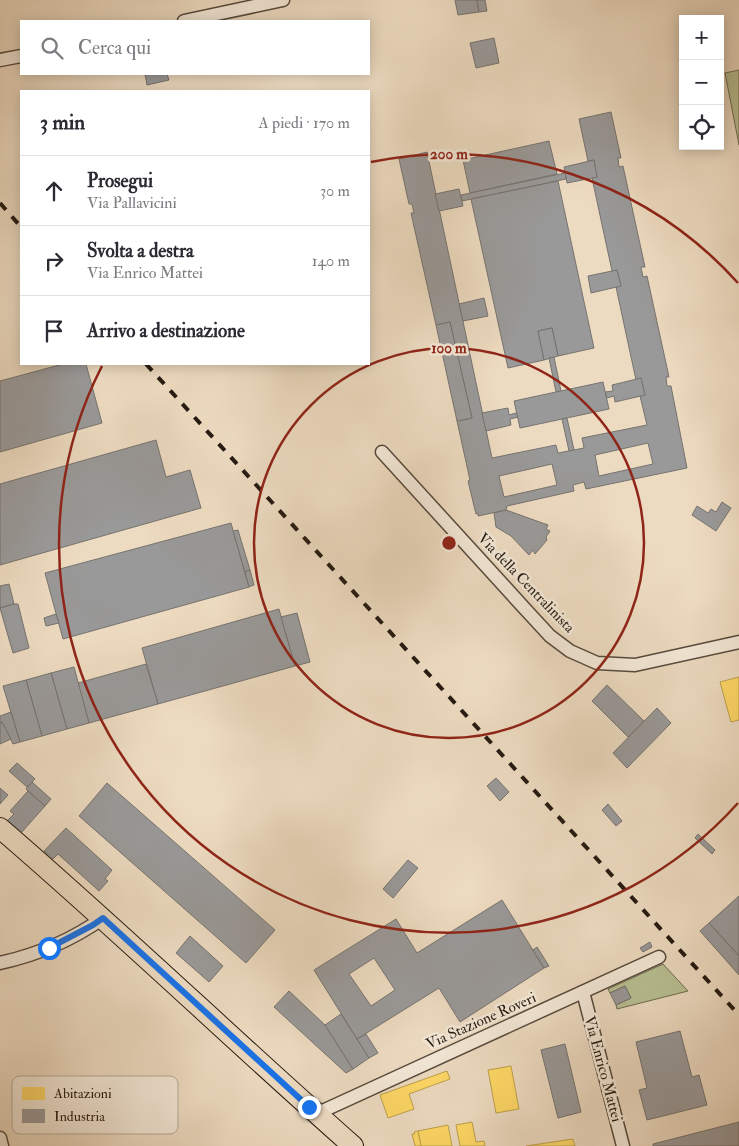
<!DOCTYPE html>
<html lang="it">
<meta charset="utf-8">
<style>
body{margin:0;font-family:"IM FELL Double Pica",serif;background:#f7f7f7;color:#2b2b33}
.controls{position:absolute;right:15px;top:15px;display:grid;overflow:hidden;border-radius:0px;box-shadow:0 2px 12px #0003}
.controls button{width:45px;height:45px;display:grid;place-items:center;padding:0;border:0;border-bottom:1px solid #e1e1e2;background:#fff;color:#2b2b33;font:25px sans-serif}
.stop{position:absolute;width:15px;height:15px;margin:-11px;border:4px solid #1a73e8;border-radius:50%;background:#fff}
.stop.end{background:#1a73e8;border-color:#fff;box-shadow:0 1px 5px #0008}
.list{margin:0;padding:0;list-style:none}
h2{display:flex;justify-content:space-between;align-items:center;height:65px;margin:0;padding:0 20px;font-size:21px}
h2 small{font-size:16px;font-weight:400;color:#7c7c81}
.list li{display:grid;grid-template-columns:32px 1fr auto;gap:15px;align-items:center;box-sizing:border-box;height:70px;padding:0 20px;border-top:1px solid #e1e1e2}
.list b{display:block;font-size:19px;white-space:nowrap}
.list p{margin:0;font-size:16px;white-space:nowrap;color:#7c7c81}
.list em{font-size:16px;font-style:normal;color:#7c7c81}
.icon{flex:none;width:28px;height:28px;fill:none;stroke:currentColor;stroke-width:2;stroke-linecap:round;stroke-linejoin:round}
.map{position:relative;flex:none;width:739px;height:1146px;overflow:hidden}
.search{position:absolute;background:#fff;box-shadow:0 2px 12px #0003;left:20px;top:20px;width:350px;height:55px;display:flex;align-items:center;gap:12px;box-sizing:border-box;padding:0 18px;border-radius:0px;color:#7c7c81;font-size:19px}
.panel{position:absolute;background:#fff;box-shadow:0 2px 12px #0003;left:20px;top:90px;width:350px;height:275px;border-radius:0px}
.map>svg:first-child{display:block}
.green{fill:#b8c093;stroke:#6e6d52}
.homes{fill:#ffd966;stroke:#bea04c}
.industry{fill:#999;stroke:#767370;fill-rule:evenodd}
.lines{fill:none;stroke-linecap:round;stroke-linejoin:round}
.street-casing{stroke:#574a3d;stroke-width:15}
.primary-casing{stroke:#251a11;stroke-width:22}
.street{stroke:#f3e8d7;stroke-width:12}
.primary{stroke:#eddbc1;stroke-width:20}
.rail{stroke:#251a11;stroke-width:4;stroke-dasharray:9 9;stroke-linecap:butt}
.route{stroke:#1a73e8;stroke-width:6}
.ring{fill:none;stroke:#8f2418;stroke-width:2.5}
.labels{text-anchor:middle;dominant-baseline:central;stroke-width:5;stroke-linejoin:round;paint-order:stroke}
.street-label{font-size:15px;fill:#251a11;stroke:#f3e8d7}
.key{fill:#f3e8d7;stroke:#b5aa9c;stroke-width:1}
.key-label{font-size:14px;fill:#251a11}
.centre{fill:#8f2418;stroke:#f3e8d7;stroke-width:2.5}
.ring-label{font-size:15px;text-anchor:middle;font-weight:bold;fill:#8f2418;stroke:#f3e8d7;stroke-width:5;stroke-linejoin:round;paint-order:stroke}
</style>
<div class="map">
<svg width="739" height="1146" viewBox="0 0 739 1146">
<rect width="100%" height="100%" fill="#eddbc1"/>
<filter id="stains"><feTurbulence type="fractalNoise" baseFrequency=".004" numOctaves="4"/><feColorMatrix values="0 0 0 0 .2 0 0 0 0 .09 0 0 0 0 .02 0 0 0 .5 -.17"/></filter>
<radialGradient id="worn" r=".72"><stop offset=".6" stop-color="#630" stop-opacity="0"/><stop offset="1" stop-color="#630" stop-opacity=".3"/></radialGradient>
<g class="green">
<polygon points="739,70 739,145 725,73"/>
<polygon points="663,964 688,991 617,1009 616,1005 631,998 625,986 610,993 608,989"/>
</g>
<g class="homes">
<polygon points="739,677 739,720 731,722 720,682"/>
<polygon points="511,1066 519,1109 496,1113 488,1070"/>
<polygon points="447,1071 450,1079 409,1094 414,1109 388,1118 380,1095"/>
<polygon points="472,1122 476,1142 484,1141 485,1146 460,1146 456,1125"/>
<polygon points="448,1125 452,1146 421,1146 418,1131"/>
<polygon points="418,1131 421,1146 415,1146 412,1134 415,1134 414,1132"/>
<polygon points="573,1139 575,1146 526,1146"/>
</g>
<g class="industry">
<polygon points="455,0 477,0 479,12 458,15"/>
<polygon points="477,0 485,0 487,11 479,12"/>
<polygon points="494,38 499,63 476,68 470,43"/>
<polygon points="145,74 167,74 169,80 147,85"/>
<path d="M611,112L621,158H618L619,167L623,166L645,267H641L643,277L647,276L669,377H666L667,386H671L687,468L586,489L584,482L573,485L574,491L507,506L506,510L478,516V513L476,514L468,481L470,480L457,421L472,418L450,322L436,325L411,213H414L412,204H409L399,159L427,152L492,458L556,445L558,453L584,448L582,438L647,425L640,396L645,395L641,378L636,380L616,287L621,286L617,270L612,271L592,178L597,177L594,160L588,161L579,119ZM648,443L653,464L599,476L595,455ZM552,464L557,485L504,497L499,476Z"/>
<polygon points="549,141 557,174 470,193 463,160"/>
<polygon points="594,160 597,177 567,183 564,167"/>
<polygon points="565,173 566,179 462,201 461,195"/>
<polygon points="558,181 594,348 558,356 552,328 538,331 544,360 508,368 471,199"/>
<polygon points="459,189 463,206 439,211 435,194"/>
<polygon points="617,270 621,286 591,293 588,276"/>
<polygon points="484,298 488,316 463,321 459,304"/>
<polygon points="450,322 472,418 457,421 436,325"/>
<polygon points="552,328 558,356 544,360 538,331"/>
<polygon points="554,357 561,391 556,392 549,358"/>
<polygon points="63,364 79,364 79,365 86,364 102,423 0,452 0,381"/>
<polygon points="641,378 645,395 615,402 614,396 607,398 605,392 613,391 612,385"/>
<polygon points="603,382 609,409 520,428 514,401"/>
<polygon points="508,408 509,415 516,413 518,417 510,419 511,425 486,431 482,413"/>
<polygon points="567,418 574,450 569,451 562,419"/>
<polygon points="156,440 166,477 190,470 201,508 0,565 0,484"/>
<polygon points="722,502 731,508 716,531 692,515 697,506 708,513 711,509 716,512"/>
<polygon points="506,510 548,525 546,529 550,531 546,537 547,540 535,554 533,550 529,555 511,536 496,527 494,513"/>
<polygon points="231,523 249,587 63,639 45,573"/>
<polygon points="238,530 250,570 245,572 233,531"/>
<polygon points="250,570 254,585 249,587 245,572"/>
<polygon points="9,584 14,604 0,608 0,586"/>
<polygon points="14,604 18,604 29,648 13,653 0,608"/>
<polygon points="279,609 295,666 158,704 142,648"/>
<polygon points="297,613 310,662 295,666 281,617"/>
<polygon points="56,614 59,623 46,626 44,618"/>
<polygon points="146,664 158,704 89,723 78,683"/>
<polygon points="74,667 89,723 67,729 51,673"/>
<polygon points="51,673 67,729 42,736 26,680"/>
<polygon points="26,680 42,736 20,742 3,686"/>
<polygon points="607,685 644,721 628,737 592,701"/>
<polygon points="657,708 671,723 627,768 613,753"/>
<polygon points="11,712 20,742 13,744 2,722 0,723 0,716"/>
<polygon points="2,722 11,739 0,744 0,723"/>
<polygon points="17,763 35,779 27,787 9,771"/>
<polygon points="496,778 509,792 500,801 487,786"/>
<polygon points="32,782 51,799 45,806 26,789"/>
<polygon points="107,783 275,930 246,963 79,816"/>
<polygon points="0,788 8,795 0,804"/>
<polygon points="28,791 45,806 21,833 7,821 14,814 10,811"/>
<polygon points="608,804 622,821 616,826 602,810"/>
<polygon points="66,828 112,870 105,879 108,881 99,891 58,854 53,859 44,851"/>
<polygon points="698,834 715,850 712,854 695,838"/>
<polygon points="408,860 418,868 393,898 383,889"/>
<polygon points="739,896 739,956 709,923"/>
<path d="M502,900L544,968L460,1022L439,988L357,1039L314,970L396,919L417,953ZM374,958L395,990L371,1006L349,974Z"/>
<polygon points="709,923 739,956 739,975 700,931"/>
<polygon points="190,936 223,966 209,982 176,953"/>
<polygon points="650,942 652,947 643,952 640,948"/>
<polygon points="537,947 549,966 544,968 533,950"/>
<polygon points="625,986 631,998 616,1005 610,993"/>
<polygon points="289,991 325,1025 353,1069 346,1073 274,1007"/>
<polygon points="341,1014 369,1058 353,1069 325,1025"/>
<polygon points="680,1031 692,1077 699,1075 707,1105 647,1120 639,1090 647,1088 636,1042"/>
<polygon points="366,1034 378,1053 369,1058 357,1039"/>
<polygon points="565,1044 581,1112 558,1118 541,1050"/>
<polygon points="739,1122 739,1146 653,1146 653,1144"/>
</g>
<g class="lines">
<g class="street-casing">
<g id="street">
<polyline points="184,21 283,0"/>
<polyline points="0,60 21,56"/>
<polyline points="382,452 526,610 550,636 570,651 597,663 635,665 739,642"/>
<path d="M0,963C36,955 72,940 103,918"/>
<polyline points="583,992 623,1146"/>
<polyline points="316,1114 659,957"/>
<polyline points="0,1138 2,1146"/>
</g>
</g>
<g class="primary-casing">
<path id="primary" d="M0,828C120,931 234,1041 353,1146"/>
</g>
<use href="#street" class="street"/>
<use href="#primary" class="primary"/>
<g class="rail">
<polyline points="0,203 21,227"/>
<polyline points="146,364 739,1015"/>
</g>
</g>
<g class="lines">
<polyline class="route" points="49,948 93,925 103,918 309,1107"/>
</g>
<g class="ring">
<circle cx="449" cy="543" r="195"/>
<path d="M738 803A389 389 0 0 1 102 366M371 162A389 389 0 0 1 738 283"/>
</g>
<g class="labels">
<g class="street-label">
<text transform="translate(526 583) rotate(46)">Via della Centralinista</text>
<text transform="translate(481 1021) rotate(-24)">Via Stazione Roveri</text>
<text transform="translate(603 1069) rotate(75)">Via Enrico Mattei</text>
</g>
</g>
<rect x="12" y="1076" width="166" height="58" rx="8" class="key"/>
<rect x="22" y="1087" width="23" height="13" fill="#ffd966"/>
<rect x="22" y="1109" width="23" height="14" fill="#999"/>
<g class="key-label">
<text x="54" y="1098">Abitazioni</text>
<text x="54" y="1121">Industria</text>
</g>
<circle cx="449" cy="543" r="8" class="centre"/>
<g class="ring-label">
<text x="449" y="159">200 m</text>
<text x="449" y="353">100 m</text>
</g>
<rect width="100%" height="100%" filter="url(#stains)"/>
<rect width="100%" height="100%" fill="url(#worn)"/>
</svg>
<div class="controls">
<button>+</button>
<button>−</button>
<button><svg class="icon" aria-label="locate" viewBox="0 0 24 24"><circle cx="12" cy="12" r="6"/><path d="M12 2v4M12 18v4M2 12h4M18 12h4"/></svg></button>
</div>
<div class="stop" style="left:49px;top:948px"></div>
<div class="stop end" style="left:309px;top:1107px"></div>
<div class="search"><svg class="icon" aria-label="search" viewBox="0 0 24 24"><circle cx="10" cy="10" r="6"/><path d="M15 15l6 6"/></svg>Cerca qui</div>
<section class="panel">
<h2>3 min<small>A piedi · 170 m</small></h2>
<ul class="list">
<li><svg class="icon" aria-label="ahead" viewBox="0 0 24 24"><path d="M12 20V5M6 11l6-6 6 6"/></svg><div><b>Prosegui</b><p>Via Pallavicini</p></div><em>30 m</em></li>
<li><svg class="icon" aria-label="right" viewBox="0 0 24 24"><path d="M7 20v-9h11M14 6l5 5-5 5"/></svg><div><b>Svolta a destra</b><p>Via Enrico Mattei</p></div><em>140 m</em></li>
<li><svg class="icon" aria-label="arrive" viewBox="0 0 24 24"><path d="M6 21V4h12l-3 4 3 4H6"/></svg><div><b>Arrivo a destinazione</b></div></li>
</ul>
</section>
</div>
